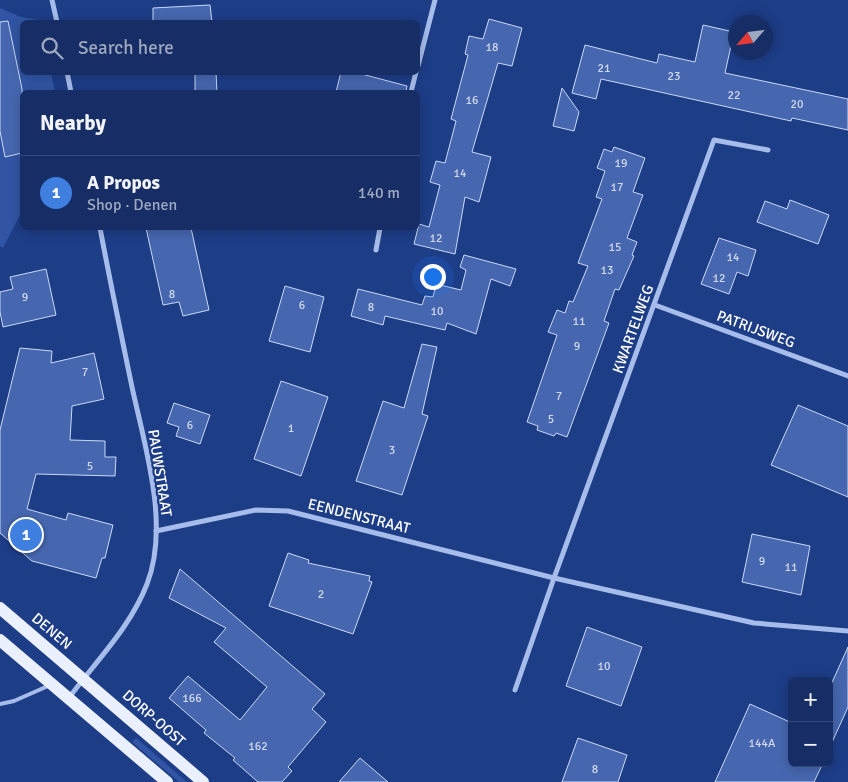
<!DOCTYPE html>
<meta charset="utf-8">
<style>
body{margin:0;font-family:Signika,sans-serif;background:#233a6e;color:#f1f3f6}
.controls{position:absolute;right:15px;bottom:15px;display:grid;overflow:hidden;border-radius:8px;box-shadow:0 2px 12px #0003}
.controls button{width:45px;height:45px;display:grid;place-items:center;padding:0;border:0;border-bottom:1px solid #354a79;background:#162e65;color:#f1f3f6;font:25px sans-serif}
.compass{position:absolute;left:728px;top:15px;width:45px;height:45px;border-radius:50%;background:#162e65;box-shadow:0 2px 12px #0003;rotate:242deg}
.you{position:absolute;left:432px;top:276px;width:18px;height:18px;margin:-12px;border:4px solid #fff;border-radius:50%;background:#1a73e8;box-shadow:0 0 0 8px #1a73e833}
.badge{display:grid;place-items:center;width:32px;height:32px;border-radius:50%;background:#e797bd;color:#fff;font-size:16px;font-weight:700}
.pin{position:absolute;translate:-50% -50%;border:2px solid #fff;box-shadow:0 1px 5px #0006}
.list{margin:0;padding:0;list-style:none}
h2{display:flex;justify-content:space-between;align-items:center;height:65px;margin:0;padding:0 20px;font-size:21px}
h2 small{font-size:16px;font-weight:400;color:#9ea8bf}
.list li{display:grid;grid-template-columns:32px 1fr auto;gap:15px;align-items:center;box-sizing:border-box;height:75px;padding:0 20px;border-top:1px solid #354a79}
.list b{display:block;font-size:19px;white-space:nowrap}
.list p{margin:0;font-size:16px;white-space:nowrap;color:#9ea8bf}
.list em{font-size:16px;font-style:normal;color:#9ea8bf}
.icon{flex:none;width:28px;height:28px;fill:none;stroke:currentColor;stroke-width:2;stroke-linecap:round;stroke-linejoin:round}
.map{position:relative;flex:none;width:848px;height:782px;overflow:hidden}
.search{position:absolute;background:#162e65;box-shadow:0 2px 12px #0003;left:20px;top:20px;width:400px;height:55px;display:flex;align-items:center;gap:12px;box-sizing:border-box;padding:0 18px;border-radius:8px;color:#9ea8bf;font-size:19px}
.panel{position:absolute;background:#162e65;box-shadow:0 2px 12px #0003;left:20px;top:90px;width:400px;height:140px;border-radius:8px}
.map>svg:first-child{display:block}
.green{fill:#3155a4}
.building{fill:#4667af;stroke:#cbd9f8}
.lines{fill:none;stroke-linecap:round;stroke-linejoin:round}
.service{stroke:#a6bceb;stroke-width:4}
.minor{stroke:#a6bceb;stroke-width:5}
.primary{stroke:#ebf0fe;stroke-width:12}
.labels{text-anchor:middle;dominant-baseline:central;stroke-width:4.5;stroke-linejoin:round;paint-order:stroke}
.number-label{font-size:12px;fill:#d1d9eb}
.street-label{font-size:15px;fill:#fff;stroke:#1d3d87}
</style>
<div class="map">
<svg width="848" height="782" viewBox="0 0 848 782">
<rect width="100%" height="100%" fill="#1d3d87"/>
<g class="green">
<polygon points="0,8 21,17 40,20 40,22 22,22 22,72 51,73 55,92 22,92 22,211 3,248 0,246"/>
<polygon points="136,738 187,782 179,782 132,742"/>
</g>
<g class="building">
<polygon points="210,5 212,22 153,22 153,8"/>
<polygon points="489,19 522,28 512,66 498,63 472,152 491,157 479,202 465,197 455,254 414,244 419,224 429,227 440,185 430,182 436,161 445,163 456,121 451,119 468,55 465,54 469,36 483,39"/>
<polygon points="8,21 22,89 22,153 5,157 0,131 0,22"/>
<polygon points="703,25 734,32 725,73 848,99 848,130 792,118 791,121 601,79 596,99 572,93 585,45 657,63 659,54 695,62"/>
<polygon points="195,72 216,72 217,92 195,92"/>
<polygon points="341,72 354,72 407,86 406,92 336,92"/>
<polygon points="562,88 579,112 574,131 553,126"/>
<polygon points="614,147 645,158 633,192 643,195 627,238 637,242 632,255 634,256 619,290 615,289 604,321 609,323 567,437 556,433 554,436 537,430 538,426 527,422 557,335 548,332 557,310 565,313 569,301 573,302 588,266 578,263 602,199 596,197 605,171 597,168 604,149 612,152"/>
<polygon points="790,200 829,215 818,244 757,222 765,201 787,209"/>
<polygon points="146,228 191,228 209,310 183,316 179,302 163,305"/>
<polygon points="719,238 756,250 748,276 737,272 729,294 701,284"/>
<polygon points="464,255 516,269 510,286 491,279 476,334 447,323 445,330 385,316 383,325 351,316 358,289 422,305 425,296 433,297 436,284 461,290 466,270 460,267"/>
<polygon points="46,269 56,315 3,327 0,312 0,292 13,289 10,277"/>
<polygon points="285,286 324,297 310,352 269,341"/>
<polygon points="422,344 437,347 422,414 428,416 402,495 356,481 383,401 404,408"/>
<polygon points="20,348 52,351 51,363 94,353 104,399 72,406 70,440 105,441 105,457 116,457 115,476 36,474 27,509 66,520 68,513 113,525 105,558 102,558 96,578 32,561 0,533 0,430"/>
<polygon points="281,381 328,397 301,476 254,459"/>
<polygon points="174,403 210,415 200,444 176,436 179,427 167,423"/>
<polygon points="798,405 848,426 848,497 771,465"/>
<polygon points="752,534 810,546 801,595 742,582"/>
<polygon points="288,553 309,560 308,563 370,576 369,581 372,582 353,634 269,606"/>
<polygon points="180,569 325,694 312,709 326,722 288,767 292,771 282,782 258,782 233,760 235,758 204,733 206,730 169,698 188,676 240,720 267,687 214,642 226,628 169,598"/>
<polygon points="587,627 642,647 621,706 566,686"/>
<polygon points="848,647 848,707 829,749 829,689"/>
<polygon points="750,704 792,723 792,763 823,763 814,782 715,782"/>
<polygon points="578,738 627,755 618,782 562,782"/>
<polygon points="360,758 388,782 339,782"/>
</g>
<g class="lines">
<polyline class="service" points="0,704 14,701 48,686"/>
<g class="minor">
<polyline points="52,0 57,22"/>
<polyline points="418,66 435,0"/>
<polyline points="67,72 71,92"/>
<polyline points="411,92 416,72"/>
<polyline points="376,250 380,228"/>
<polyline points="655,305 848,376"/>
<polyline points="156,531 256,510 288,511 554,578 754,623 848,631"/>
<polyline points="515,690 554,578 714,140 768,150"/>
<path d="M68,699C96,661 130,628 147,584C170,525 145,447 132,387C121,334 110,281 100,228"/>
</g>
<g class="primary">
<polyline points="0,608 203,782"/>
<polyline points="0,640 167,782"/>
</g>
</g>
<g class="labels">
<g class="number-label">
<text x="492" y="47">18</text>
<text x="604" y="68">21</text>
<text x="674" y="76">23</text>
<text x="734" y="95">22</text>
<text x="472" y="100">16</text>
<text x="797" y="104">20</text>
<text x="621" y="163">19</text>
<text x="460" y="173">14</text>
<text x="617" y="187">17</text>
<text x="436" y="238">12</text>
<text x="615" y="247">15</text>
<text x="733" y="257">14</text>
<text x="607" y="270">13</text>
<text x="719" y="278">12</text>
<text x="172" y="294">8</text>
<text x="25" y="297">9</text>
<text x="302" y="305">6</text>
<text x="371" y="307">8</text>
<text x="437" y="311">10</text>
<text x="579" y="321">11</text>
<text x="577" y="346">9</text>
<text x="85" y="372">7</text>
<text x="559" y="396">7</text>
<text x="551" y="419">5</text>
<text x="190" y="425">6</text>
<text x="291" y="428">1</text>
<text x="392" y="450">3</text>
<text x="90" y="466">5</text>
<text x="762" y="561">9</text>
<text x="791" y="567">11</text>
<text x="321" y="594">2</text>
<text x="604" y="666">10</text>
<text x="192" y="698">166</text>
<text x="762" y="743">144A</text>
<text x="258" y="746">162</text>
<text x="595" y="769">8</text>
</g>
<g class="street-label">
<text transform="translate(633 329) rotate(-70)">KWARTELWEG</text>
<text transform="translate(756 329) rotate(20)">PATRIJSWEG</text>
<text transform="translate(160 473) rotate(81)">PAUWSTRAAT</text>
<text transform="translate(359 516) rotate(14)">EENDENSTRAAT</text>
<text transform="translate(52 631) rotate(40)">DENEN</text>
<text transform="translate(154 718) rotate(41)">DORP-OOST</text>
</g>
</g>
</svg>
<div class="controls">
<button>+</button>
<button>−</button>
</div>
<svg class="compass" viewBox="-18 -18 36 36"><path d="M0-13l5 13h-10z" fill="#e53935"/><path d="M0 13l5-13h-10z" fill="#9ea8bf"/></svg>
<div class="you"></div>
<div class="pin badge" style="left:26px;top:535px;background:#3f7fe0">1</div>
<div class="search"><svg class="icon" aria-label="search" viewBox="0 0 24 24"><circle cx="10" cy="10" r="6"/><path d="M15 15l6 6"/></svg>Search here</div>
<section class="panel">
<h2>Nearby<small></small></h2>
<ul class="list">
<li><span class="badge" style="background:#3f7fe0">1</span><div><b>A Propos</b><p>Shop · Denen</p></div><em>140 m</em></li>
</ul>
</section>
</div>
